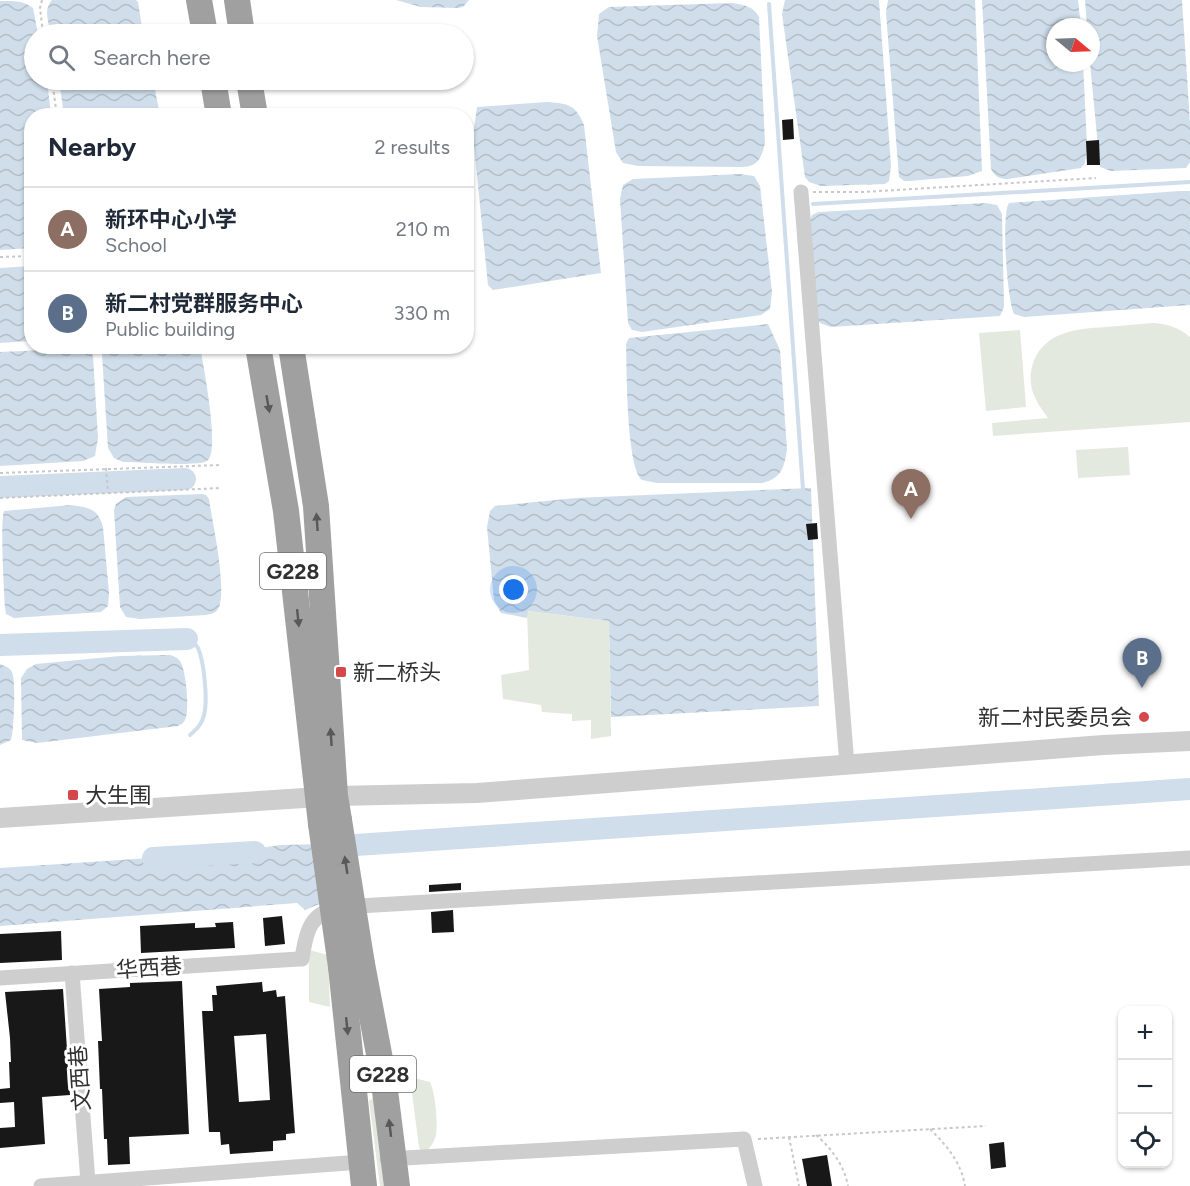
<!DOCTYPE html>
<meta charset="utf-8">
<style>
body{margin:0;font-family:Figtree,"Noto Sans SC",sans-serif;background:#f2f2f3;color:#1f2937}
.controls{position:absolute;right:18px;bottom:18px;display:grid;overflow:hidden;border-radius:12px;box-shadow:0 2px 4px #0004}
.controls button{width:54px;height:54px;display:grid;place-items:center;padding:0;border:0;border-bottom:2px solid #e0e1e3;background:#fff;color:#1f2937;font:30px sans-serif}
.compass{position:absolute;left:1046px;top:18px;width:54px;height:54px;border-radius:50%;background:#fff;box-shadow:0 2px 4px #0004;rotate:109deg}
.you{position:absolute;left:514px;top:590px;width:21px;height:21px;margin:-15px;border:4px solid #fff;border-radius:50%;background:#1a73e8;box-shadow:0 0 0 9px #1a73e833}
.badge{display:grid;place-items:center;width:39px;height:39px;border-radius:50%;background:#1a73e8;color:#fff;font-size:20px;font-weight:700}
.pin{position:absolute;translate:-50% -50px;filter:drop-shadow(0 2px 3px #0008)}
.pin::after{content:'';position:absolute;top:32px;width:21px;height:18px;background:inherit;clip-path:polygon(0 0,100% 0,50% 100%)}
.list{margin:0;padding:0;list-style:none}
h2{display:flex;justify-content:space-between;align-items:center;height:78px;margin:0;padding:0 24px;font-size:26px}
h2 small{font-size:20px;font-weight:400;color:#747a83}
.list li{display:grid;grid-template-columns:39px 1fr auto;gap:18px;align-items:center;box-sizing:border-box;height:84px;padding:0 24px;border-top:2px solid #e0e1e3}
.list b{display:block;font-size:22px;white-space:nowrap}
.list p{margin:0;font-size:20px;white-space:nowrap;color:#747a83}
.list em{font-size:20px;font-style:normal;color:#747a83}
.icon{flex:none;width:33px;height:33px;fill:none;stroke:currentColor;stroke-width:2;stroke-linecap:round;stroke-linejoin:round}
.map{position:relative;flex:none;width:1190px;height:1186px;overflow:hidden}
.search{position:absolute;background:#fff;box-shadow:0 2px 4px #0004;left:24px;top:24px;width:450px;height:66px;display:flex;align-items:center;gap:15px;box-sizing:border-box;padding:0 21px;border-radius:33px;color:#747a83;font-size:22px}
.panel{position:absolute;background:#fff;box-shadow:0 2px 4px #0004;left:24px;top:108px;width:450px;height:246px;border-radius:24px}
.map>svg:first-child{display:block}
.green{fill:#e3e9de}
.water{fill:url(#water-waves)}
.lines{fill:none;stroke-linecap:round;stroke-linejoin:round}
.stream{stroke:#cfdeea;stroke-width:4}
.river{stroke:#cfdeea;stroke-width:22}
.building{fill:#181818;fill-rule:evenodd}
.path{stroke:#c8c8c8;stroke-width:2;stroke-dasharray:3 3;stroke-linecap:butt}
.minor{stroke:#cecece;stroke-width:15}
.tertiary{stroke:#cecece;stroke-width:20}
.trunk{stroke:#a0a0a0;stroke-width:26}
.trunk-bridge{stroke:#a0a0a0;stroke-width:26}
.oneway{fill:#585858}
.poi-dot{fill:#d4474a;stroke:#fff;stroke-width:2}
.labels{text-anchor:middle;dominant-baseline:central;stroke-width:6;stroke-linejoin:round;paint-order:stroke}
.shield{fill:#fff;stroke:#6f6f6f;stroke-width:1.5}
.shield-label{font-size:21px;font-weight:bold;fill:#313131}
.poi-label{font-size:22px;fill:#313131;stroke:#fff;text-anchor:start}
.street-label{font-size:22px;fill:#313131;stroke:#fff}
</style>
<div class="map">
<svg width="1190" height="1186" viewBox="0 0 1190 1186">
<defs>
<pattern id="water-waves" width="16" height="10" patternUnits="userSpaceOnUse" patternTransform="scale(1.5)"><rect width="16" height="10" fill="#cfdeea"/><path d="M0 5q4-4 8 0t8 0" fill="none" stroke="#b2bfc9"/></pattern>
</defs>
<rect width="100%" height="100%" fill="#fff"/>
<g class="green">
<path d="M1153,323C1168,324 1178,327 1190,337V422L993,436L992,423L1048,418C1035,401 1026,386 1033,363C1045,331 1076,329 1106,327C1122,326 1137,324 1153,323Z"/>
<polygon points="1020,330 1026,407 986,411 979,333"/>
<polygon points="1128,447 1130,475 1078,478 1076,450"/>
<polygon points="527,611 609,621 611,736 591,739 591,720 572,721 572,714 542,712 541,705 503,699 501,675 529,670"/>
<polygon points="309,950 328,955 330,1007 309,1002"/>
<path d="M410,1077L430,1082C435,1092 438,1123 436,1135C434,1143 429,1149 423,1155L419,1147Z"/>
<polygon points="374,1097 390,1186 380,1186 369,1101"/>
</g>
<g class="water">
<path d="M52,0H136L138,2L143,34H51C49,23 43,10 52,0Z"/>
<polygon points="396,0 469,0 463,7 458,8 421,7"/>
<polygon points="785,0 879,0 891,166 889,181 885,184 821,186 809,182 805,177 782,14"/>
<polygon points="888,0 975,0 982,171 968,176 909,181 904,181 899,177 886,13"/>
<path d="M982,0H1078L1081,27H1055V63H1083L1087,145L1085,163L1081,168L1008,179C1000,179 995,177 991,169Z"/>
<polygon points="1085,0 1182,0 1190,123 1190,162 1186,168 1111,171 1100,167 1090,63 1091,27 1087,27"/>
<path d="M0,1C12,1 23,0 33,8L38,34H34V80H47L51,115L32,116L31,248L0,250Z"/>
<path d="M732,3C745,5 753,6 759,17L765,143C761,159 758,167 740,167L638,166L623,163L616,152L597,36L599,14L609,7Z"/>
<polygon points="59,80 153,80 160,115 64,115"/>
<path d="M547,102C569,104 575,104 584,125L601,273L493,290L488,285L473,136L477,107Z"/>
<polygon points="740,174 754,176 760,186 772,292 770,309 761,315 642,332 632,330 628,323 620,199 623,185 633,179"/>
<path d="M1180,191H1190V305L1024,317L1014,314C1007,300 1001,214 1009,203Z"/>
<polygon points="985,203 997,205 1002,214 1004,307 1000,316 831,327 820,323 817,318 810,220 812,215 819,212"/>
<polygon points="31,266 31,341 0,343 0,268"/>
<path d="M768,324L780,350L787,449C784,468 782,478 762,483H657L642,480C626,466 627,369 626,344L629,338Z"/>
<path d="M108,347H200C203,363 221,454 207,461C196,467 139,462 123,462L114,458L108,448L102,355L104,349Z"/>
<path d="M68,349C77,349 89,347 93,356L98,438L95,456L83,461L0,466V352Z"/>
<polygon points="811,488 819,706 611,717 609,621 528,611 527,618 501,613 494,600 487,527 490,511 495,506 576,498"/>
<path d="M202,494L206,495L209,499C212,521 228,591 218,609C215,614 210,614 205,615L140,619L126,617L120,607L114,510L116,504L126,497Z"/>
<path d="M71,505C89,508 98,508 103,527L109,593L108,606L101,612L14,618L6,614L5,608C4,590 0,523 4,511Z"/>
<path d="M170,655C174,656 179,658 181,663C186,672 190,711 185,720C183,724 181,724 178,726L37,743L22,740L21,678L27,669L36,664L120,656Z"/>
<path d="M0,664C5,666 9,667 12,672C16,681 14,731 11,740L0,745Z"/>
<polygon points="326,844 334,898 305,910 297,903 0,926 0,868 180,856 188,859 280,845"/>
</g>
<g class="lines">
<g class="stream">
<polyline points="769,4 803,490"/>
<polyline points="813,204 1190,182"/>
<path d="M187,639C192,641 195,643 198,648C204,661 208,701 204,715C202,724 197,729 190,735"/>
</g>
<g class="river">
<polyline points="0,487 185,479"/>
<polyline points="0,645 187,639"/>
<polyline points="326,847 1190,789"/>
<polyline points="153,858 255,852"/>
</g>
</g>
<g class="building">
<polygon points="793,119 794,139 783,140 782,120"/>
<polygon points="1099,140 1100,165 1087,165 1086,141"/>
<polygon points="817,523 818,539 808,540 806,524"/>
<polygon points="461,883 461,890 429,892 429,885"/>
<polygon points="453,910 454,932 432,933 431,912"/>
<polygon points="282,916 285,944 265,946 263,918"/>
<polygon points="233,922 235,948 141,953 140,926 195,923 195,928 216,927 215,923"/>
<polygon points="61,931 62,960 0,963 0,934"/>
<polygon points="182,981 189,1134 129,1137 130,1164 108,1165 107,1139 104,1139 102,1089 100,1089 98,1041 102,1041 99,989 130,987 130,983"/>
<path d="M262,982L263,992L276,990L277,997L285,996L295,1133L286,1134V1140L273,1141V1151L230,1154L229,1144L221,1145L220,1132H209L202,1011H213L212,995H217L216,986ZM266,1034L270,1100L239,1102L234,1036Z"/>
<polygon points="63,989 70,1095 42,1097 45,1144 0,1148 0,1128 15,1127 14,1102 0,1103 0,1089 10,1088 9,1062 11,1062 10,1038 5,992"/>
<polygon points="1004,1142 1006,1167 991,1169 989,1144"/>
<polygon points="827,1155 832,1186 807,1186 802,1159"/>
</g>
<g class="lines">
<g class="path">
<polyline points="42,0 40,8 43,34"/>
<polyline points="52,80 57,116"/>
<polyline points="813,192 863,192 1096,178"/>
<polyline points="0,257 32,256"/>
<polyline points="106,468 108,492"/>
<polyline points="0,473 221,465"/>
<polyline points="0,498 221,488"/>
<path d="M930,1129C947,1146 961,1162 965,1186"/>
<path d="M816,1135C832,1149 844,1165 848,1186"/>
<polyline points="789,1137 799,1186"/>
<polyline points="758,1139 986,1126"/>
</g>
<g class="minor">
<polyline points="801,192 847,765"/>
<path d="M302,959C306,931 310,912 341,907L1190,858"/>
<polyline points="72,973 88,1182"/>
<polyline points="0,978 299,959"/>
<polyline points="387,1159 744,1139 755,1186"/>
<polyline points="41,1186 361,1162"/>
</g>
<polyline class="tertiary" points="0,818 335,796 477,793 1103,745 1190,741"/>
<g class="trunk">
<polyline points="199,0 205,34"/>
<polyline points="237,0 242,34"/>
<polyline points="213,80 219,116"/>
<polyline points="249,80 255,116"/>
<polyline points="258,346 286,511 321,824"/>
<polyline points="291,346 316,506 335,796 339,820"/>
<polyline points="362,964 383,1075 397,1186"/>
<polyline points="341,967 364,1186"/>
</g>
<g class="trunk-bridge">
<polyline points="339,820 362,964"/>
<polyline points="321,824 341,967"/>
</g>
</g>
<defs><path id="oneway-solid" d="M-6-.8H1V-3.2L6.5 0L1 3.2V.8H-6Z" transform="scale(1.5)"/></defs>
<g class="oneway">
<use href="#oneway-solid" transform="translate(268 404) rotate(80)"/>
<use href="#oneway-solid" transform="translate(317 522) rotate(-94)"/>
<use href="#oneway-solid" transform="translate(298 618) rotate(84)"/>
<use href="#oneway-solid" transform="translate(331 737) rotate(-94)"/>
<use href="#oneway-solid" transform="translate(346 865) rotate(-99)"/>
<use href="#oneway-solid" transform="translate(347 1026) rotate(84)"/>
<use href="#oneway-solid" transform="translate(390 1128) rotate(-97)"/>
</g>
<g class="poi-dot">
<rect x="335" y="666" width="12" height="12" rx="3"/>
<circle cx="1144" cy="717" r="6"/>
<rect x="67" y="789" width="12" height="12" rx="3"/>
</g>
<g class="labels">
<g class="shield">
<rect x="260" y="553" width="66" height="36" rx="4.5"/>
<rect x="350" y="1056" width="66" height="36" rx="4.5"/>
</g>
<g class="shield-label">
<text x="293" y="571">G228</text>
<text x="383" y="1074">G228</text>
</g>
<g class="poi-label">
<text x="353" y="672">新二桥头</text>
<text x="1132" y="717" text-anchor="end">新二村民委员会</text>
<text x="85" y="795">大生围</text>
</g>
<g class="street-label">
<text transform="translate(149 968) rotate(-4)">华西巷</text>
<text transform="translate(80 1078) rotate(-94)">文西巷</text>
</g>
</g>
</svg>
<div class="controls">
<button>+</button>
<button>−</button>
<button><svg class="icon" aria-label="locate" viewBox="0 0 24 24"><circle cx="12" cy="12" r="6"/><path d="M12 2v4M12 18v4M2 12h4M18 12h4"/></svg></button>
</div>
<svg class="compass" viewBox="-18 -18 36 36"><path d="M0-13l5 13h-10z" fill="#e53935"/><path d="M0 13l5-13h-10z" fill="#747a83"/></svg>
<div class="you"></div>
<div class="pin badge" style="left:911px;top:519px;background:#8d6e63">A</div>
<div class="pin badge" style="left:1142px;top:688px;background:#5c6f8a">B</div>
<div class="search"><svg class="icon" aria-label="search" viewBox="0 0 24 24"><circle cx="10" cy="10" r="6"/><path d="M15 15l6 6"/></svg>Search here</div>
<section class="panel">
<h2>Nearby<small>2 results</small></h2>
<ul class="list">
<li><span class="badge" style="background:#8d6e63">A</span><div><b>新环中心小学</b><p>School</p></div><em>210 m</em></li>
<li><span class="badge" style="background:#5c6f8a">B</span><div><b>新二村党群服务中心</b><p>Public building</p></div><em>330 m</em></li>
</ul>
</section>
</div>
